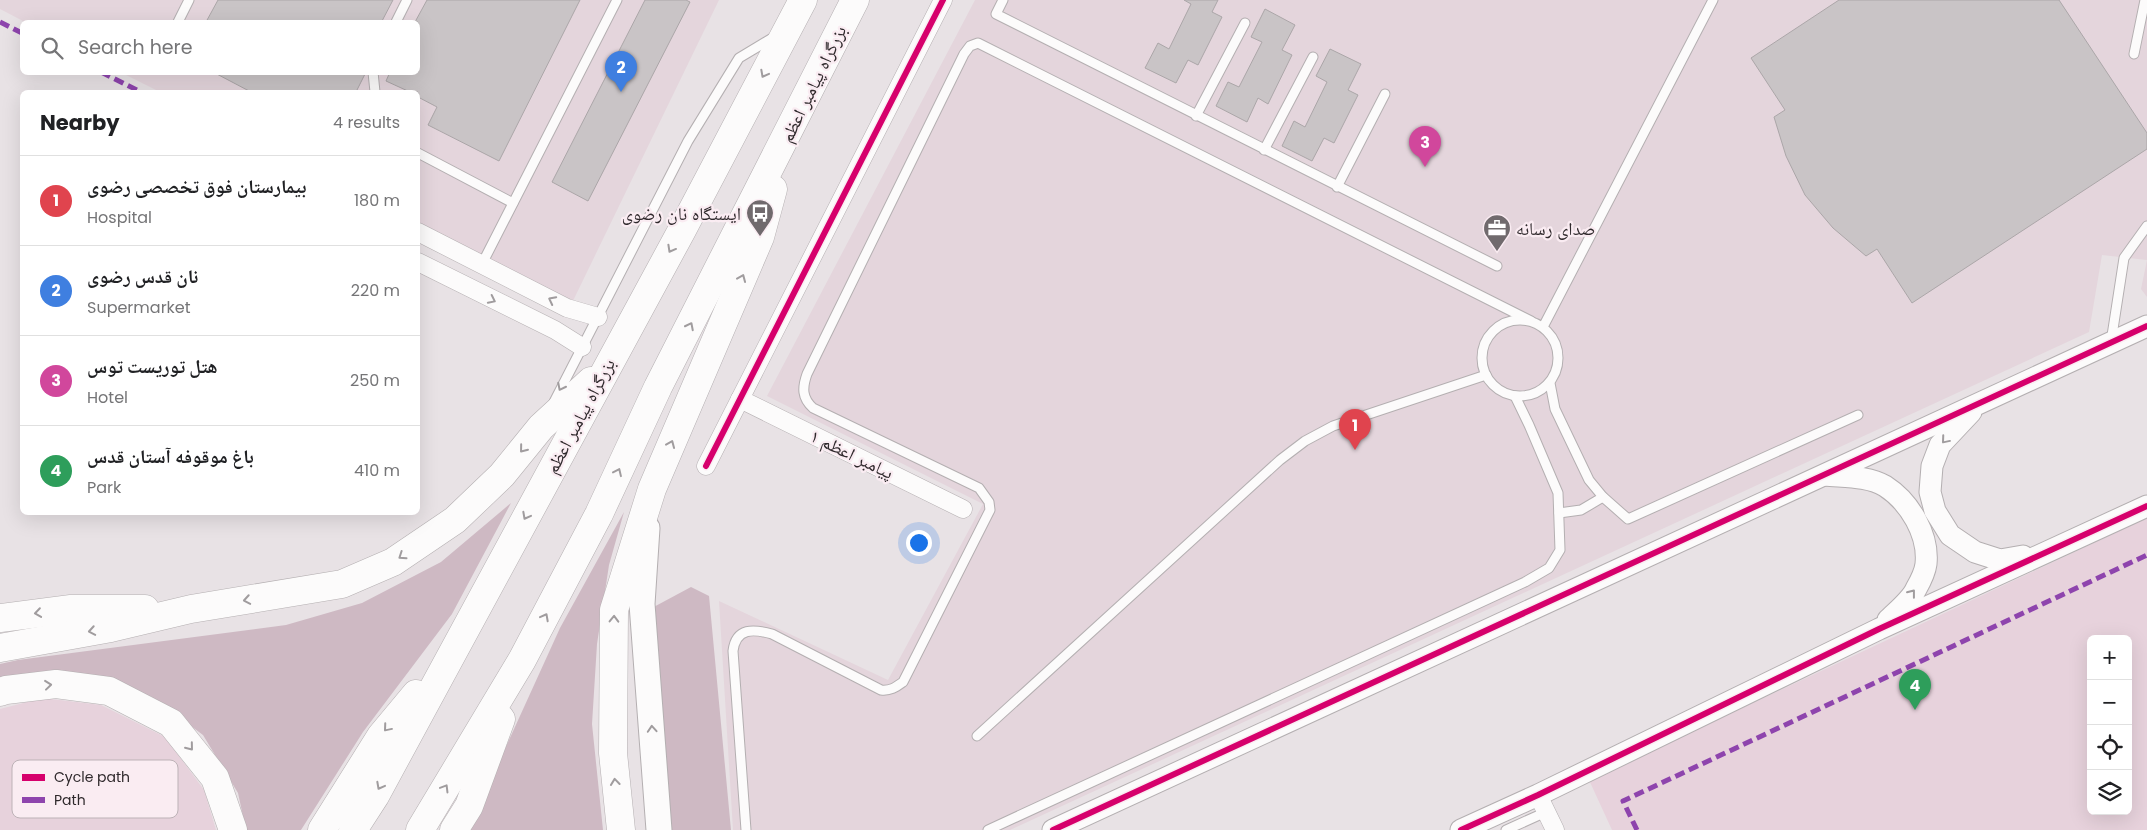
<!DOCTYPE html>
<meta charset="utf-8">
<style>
body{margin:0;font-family:Poppins,"Noto Naskh Arabic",sans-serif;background:#f6f6f6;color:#202124}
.controls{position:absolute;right:15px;bottom:15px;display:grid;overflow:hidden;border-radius:8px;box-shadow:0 5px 20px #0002}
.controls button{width:45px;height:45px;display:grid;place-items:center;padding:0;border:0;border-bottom:1px solid #e0e0e0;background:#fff;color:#202124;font:25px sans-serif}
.you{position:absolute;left:918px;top:542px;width:18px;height:18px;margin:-12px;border:4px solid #fff;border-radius:50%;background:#1a73e8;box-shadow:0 0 0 8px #1a73e833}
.badge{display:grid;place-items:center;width:32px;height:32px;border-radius:50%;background:#0f766e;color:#fff;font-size:16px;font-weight:700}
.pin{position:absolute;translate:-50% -41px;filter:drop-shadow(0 1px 2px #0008)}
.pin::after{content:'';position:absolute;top:26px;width:18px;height:15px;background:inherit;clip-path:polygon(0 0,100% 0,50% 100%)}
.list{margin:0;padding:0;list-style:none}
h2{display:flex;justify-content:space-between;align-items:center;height:65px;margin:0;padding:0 20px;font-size:21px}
h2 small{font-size:16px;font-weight:400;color:#757577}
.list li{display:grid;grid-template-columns:32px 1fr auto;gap:15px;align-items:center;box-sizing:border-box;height:90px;padding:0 20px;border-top:1px solid #e0e0e0}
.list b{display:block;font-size:19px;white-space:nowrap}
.list p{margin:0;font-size:16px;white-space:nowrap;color:#757577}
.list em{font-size:16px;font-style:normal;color:#757577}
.icon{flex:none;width:28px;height:28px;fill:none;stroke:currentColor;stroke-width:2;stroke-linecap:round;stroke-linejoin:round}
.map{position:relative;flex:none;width:2147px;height:830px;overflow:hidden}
.search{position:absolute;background:#fff;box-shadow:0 5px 20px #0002;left:20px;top:20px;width:400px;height:55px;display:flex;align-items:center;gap:12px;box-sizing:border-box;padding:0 18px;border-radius:8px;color:#757577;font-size:19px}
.panel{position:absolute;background:#fff;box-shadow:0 5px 20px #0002;left:20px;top:90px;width:400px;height:425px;border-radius:8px}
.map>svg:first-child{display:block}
.built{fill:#e4d5dc}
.green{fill:#e7d2dc;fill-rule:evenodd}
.forest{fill:#ceb9c3}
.building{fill:#c9c4c6;stroke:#aba6a8}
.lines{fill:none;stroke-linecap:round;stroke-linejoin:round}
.service-casing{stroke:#b4afb1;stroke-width:11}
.minor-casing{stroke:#b4afb1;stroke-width:19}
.tertiary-casing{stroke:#b4afb1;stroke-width:23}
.secondary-casing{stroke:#b4afb1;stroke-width:27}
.trunk-casing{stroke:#b4afb1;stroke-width:29}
.service{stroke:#fcfbfb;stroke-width:9}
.minor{stroke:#fcfbfb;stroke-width:18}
.tertiary{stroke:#fcfbfb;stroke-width:21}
.secondary{stroke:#fcfbfb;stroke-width:25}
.trunk{stroke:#fcfbfb;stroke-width:28}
.quiet{stroke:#8e44ad;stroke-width:5;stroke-dasharray:10 5;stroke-linecap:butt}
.cycleway-casing{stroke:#faecf2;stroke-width:9}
.cycleway{stroke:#d6006c;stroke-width:6}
.oneway{stroke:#a09c9e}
.labels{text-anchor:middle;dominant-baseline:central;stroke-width:4.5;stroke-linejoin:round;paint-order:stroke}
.street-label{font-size:18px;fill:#2f292c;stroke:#faecf2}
.poi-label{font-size:18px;fill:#2f292c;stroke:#faecf2;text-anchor:end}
.key{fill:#faecf2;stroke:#bdb2b7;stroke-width:1}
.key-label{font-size:14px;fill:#2f292c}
</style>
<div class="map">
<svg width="2147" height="830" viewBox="0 0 2147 830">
<rect width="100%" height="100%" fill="#e8e2e5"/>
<g class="built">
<polygon points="0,0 719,0 571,305 418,226 418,92 160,92 122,73 418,72 418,22 25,22 0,9"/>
<polygon points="975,0 2147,0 2147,297 2141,289 2147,260 2102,255 2089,332 1010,830 733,830 719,601 888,680 983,504 767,396"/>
</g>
<g class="green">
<path d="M2147,518V830H1612L1589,780ZM2091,639H2128V811H2091Z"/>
<polygon points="43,698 101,705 165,737 204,790 216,830 0,830 0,709"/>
</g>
<g class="forest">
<polygon points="511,503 452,614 363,732 301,830 246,830 238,793 203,735 152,697 94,675 24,674 0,681 0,664 18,660 286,625 362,603 441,562"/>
<polygon points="624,512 609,565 597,644 592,724 603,830 468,830 560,628"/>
<polygon points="691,587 709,596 731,830 672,830 650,609"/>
</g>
<g class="building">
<polygon points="218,0 393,0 382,21 385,22 206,22"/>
<polygon points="427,0 580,0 499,161 428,125 437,107 418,97 418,92 410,92 386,81 390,72 418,72 418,22 415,22"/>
<polygon points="645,0 686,0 690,2 588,201 552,182"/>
<polygon points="1184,0 1218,0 1212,12 1222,17 1198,65 1188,60 1176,83 1145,68 1158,43 1169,49 1191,4"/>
<polygon points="1839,0 2059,0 2147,133 2147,149 1912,303 1877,249 1866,256 1833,228 1805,195 1786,156 1774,117 1785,110 1751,58"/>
<polygon points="1265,9 1295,25 1282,50 1292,55 1268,104 1258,98 1247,122 1216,106 1228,82 1239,87 1262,42 1251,37"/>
<polygon points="1330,49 1361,64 1348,90 1358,95 1334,143 1324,138 1312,161 1282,146 1294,121 1305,127 1327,82 1316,76"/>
<polygon points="213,72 366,72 356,92 251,92"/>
</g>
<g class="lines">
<g class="service-casing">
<g id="service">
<polyline points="1003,0 996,14 1497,266"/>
<polyline points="178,22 189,0"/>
<polyline points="396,22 407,0"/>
<polyline points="2134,54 2145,0"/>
<polyline points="373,72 375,92"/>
<polyline points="1196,116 1245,23"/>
<polyline points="1264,150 1313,57"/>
<polyline points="418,153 513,203"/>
<polyline points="1337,187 1385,94"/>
<polyline points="484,260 617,0"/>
<circle cx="1520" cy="358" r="38"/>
<polyline points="1543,327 1713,0"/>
<polyline points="2111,342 2124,258 2147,226"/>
<polyline points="1550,383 1555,409 1589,480 1603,497 1628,519 1858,415"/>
<polyline points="554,402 688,141 739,58 774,37"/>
<polyline points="1559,513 1581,510 1603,497"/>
<polyline points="977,736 1280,460 1305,441 1333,426 1486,375"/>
<path d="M746,830L733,651C736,627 754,629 772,634L881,690C891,691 896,687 903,682L990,510L989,502L979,488L813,408C802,398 802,388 807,374L964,54L970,46L978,43L1531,321"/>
<polyline points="988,830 1525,582 1549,568 1560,550 1558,493 1529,425 1515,396"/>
<polyline points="1506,830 1546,812"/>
</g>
</g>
<g class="minor-casing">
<g id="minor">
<polyline points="418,232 567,308 598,317"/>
<polyline points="418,262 555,330 582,347"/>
<polyline points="740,399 963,509"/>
<polyline points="706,466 943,0"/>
<polyline points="1538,795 1555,830"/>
</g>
</g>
<g class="tertiary-casing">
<g id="tertiary">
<polyline points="1971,412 1940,445 1932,466 1930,492 1935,511 1950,535 1975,552 2000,560 2023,556"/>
<path d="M1825,475C1844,477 1868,476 1885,486C1910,502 1929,535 1926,564C1925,572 1920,582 1916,589C1911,600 1897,611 1888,620"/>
<polyline points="1053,830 2147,326"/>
<polyline points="1461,830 1538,795 1879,629 2147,506"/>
</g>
</g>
<g class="secondary-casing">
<polyline id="secondary" points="647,528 642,604 659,830"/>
</g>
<g class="trunk-casing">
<g id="trunk">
<polyline points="0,618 71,609 145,609"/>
<polyline points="0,648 111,628 191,609 342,584 393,562 455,520 502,475 541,427 591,381"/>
<polyline points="0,692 6,690 56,684 109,691 171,723 215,778 233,830"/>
<polyline points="322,830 381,736 416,694"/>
<polyline points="353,830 375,796 682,230 803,0"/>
<polyline points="420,830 522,660 599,514 658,387 855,0"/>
<polyline points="454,830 469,806 501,719"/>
<polyline points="621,830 613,753 614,610 652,489 760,237 773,189"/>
</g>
</g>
<use href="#service" class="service"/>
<use href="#minor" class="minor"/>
<use href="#tertiary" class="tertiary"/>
<use href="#secondary" class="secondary"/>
<use href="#trunk" class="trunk"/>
<g class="quiet">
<polyline points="0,22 22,33"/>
<polyline points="101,72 141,92"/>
<polyline points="1637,830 1623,801 2147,555"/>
</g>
<g class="cycleway-casing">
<g id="cycleway">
<polyline points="706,466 943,0"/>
<polyline points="1053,830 2147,326"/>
<polyline points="1461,830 1538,795 1879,629 2147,506"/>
</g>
</g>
<use href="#cycleway" class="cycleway"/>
</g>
<defs><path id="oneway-chevron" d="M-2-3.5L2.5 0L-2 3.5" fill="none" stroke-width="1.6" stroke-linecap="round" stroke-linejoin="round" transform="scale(1.25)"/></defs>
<g class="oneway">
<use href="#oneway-chevron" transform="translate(764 74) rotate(118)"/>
<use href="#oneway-chevron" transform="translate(671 249) rotate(119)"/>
<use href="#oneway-chevron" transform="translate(742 278) rotate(-67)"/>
<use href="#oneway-chevron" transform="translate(492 300) rotate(26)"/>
<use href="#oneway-chevron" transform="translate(552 300) rotate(-153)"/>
<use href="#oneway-chevron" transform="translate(690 326) rotate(-63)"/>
<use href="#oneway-chevron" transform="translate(561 387) rotate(117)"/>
<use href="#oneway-chevron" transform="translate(1945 440) rotate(130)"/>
<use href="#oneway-chevron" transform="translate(671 444) rotate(-67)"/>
<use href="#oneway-chevron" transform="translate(523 449) rotate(129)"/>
<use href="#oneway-chevron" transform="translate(618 472) rotate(-65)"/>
<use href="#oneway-chevron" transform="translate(526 516) rotate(118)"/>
<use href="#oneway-chevron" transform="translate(402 556) rotate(146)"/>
<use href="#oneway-chevron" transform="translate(1912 593) rotate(-52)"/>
<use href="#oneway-chevron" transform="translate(247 600) rotate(170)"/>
<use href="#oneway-chevron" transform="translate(38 613) rotate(172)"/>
<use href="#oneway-chevron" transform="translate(545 617) rotate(-62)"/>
<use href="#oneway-chevron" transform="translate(614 619) rotate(-89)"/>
<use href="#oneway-chevron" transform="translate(92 631) rotate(170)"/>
<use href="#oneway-chevron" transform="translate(48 685) rotate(-6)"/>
<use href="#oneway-chevron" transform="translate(387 728) rotate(130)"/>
<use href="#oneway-chevron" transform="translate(652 729) rotate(-94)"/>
<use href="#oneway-chevron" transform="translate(190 747) rotate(51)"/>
<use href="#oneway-chevron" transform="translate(615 782) rotate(-96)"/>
<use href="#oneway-chevron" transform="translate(380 786) rotate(118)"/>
<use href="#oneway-chevron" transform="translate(445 788) rotate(-59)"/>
</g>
<defs>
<g id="bus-pin" transform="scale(1.4375)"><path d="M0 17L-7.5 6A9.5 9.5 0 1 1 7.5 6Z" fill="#706a6d" stroke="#faecf2"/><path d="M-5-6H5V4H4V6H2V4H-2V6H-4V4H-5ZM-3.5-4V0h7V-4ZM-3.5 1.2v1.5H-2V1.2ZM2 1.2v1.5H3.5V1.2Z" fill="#fff"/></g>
<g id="office-pin" transform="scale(1.4375)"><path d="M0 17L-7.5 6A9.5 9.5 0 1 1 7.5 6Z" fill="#706a6d" stroke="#faecf2"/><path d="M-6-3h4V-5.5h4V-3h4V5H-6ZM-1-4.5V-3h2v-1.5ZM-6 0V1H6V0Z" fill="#fff"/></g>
</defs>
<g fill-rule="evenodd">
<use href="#bus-pin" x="760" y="213"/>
<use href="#office-pin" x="1497" y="228"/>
</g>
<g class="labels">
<g class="street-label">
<text transform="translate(813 84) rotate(-64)">بزرگراه پیامبر اعظم</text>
<text transform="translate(580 416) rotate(-62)">بزرگراه پیامبر اعظم</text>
<text transform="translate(852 454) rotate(26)">پیامبر اعظم ۱</text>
</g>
<g class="poi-label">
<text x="741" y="213">ایستگاه نان رضوی</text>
<text x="1516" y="228" text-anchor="start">صدای رسانه</text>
</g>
</g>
<rect x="12" y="760" width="166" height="58" rx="8" class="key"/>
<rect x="22" y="774" width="23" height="7" fill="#d6006c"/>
<rect x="22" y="797" width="23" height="6" fill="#8e44ad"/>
<g class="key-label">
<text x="54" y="782">Cycle path</text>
<text x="54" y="805">Path</text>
</g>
</svg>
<div class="controls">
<button>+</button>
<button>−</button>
<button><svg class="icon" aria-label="locate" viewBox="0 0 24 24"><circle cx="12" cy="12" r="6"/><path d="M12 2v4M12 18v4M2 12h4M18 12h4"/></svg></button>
<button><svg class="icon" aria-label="layers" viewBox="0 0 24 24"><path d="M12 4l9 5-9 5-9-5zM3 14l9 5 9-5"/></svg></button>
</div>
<div class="you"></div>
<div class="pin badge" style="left:1355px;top:450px;background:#e0444e">1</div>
<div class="pin badge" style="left:621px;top:92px;background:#3f7fe0">2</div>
<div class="pin badge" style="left:1425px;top:167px;background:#d1479c">3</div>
<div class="pin badge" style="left:1915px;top:710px;background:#2e9e5b">4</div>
<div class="search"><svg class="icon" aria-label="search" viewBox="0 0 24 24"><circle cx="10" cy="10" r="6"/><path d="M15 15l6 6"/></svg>Search here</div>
<section class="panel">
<h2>Nearby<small>4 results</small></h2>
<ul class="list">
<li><span class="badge" style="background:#e0444e">1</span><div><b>بیمارستان فوق تخصصی رضوی</b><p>Hospital</p></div><em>180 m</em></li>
<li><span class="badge" style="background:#3f7fe0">2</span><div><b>نان قدس رضوی</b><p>Supermarket</p></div><em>220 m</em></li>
<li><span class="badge" style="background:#d1479c">3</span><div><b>هتل توریست توس</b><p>Hotel</p></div><em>250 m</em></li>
<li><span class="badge" style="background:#2e9e5b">4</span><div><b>باغ موقوفه آستان قدس</b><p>Park</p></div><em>410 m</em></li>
</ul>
</section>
</div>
